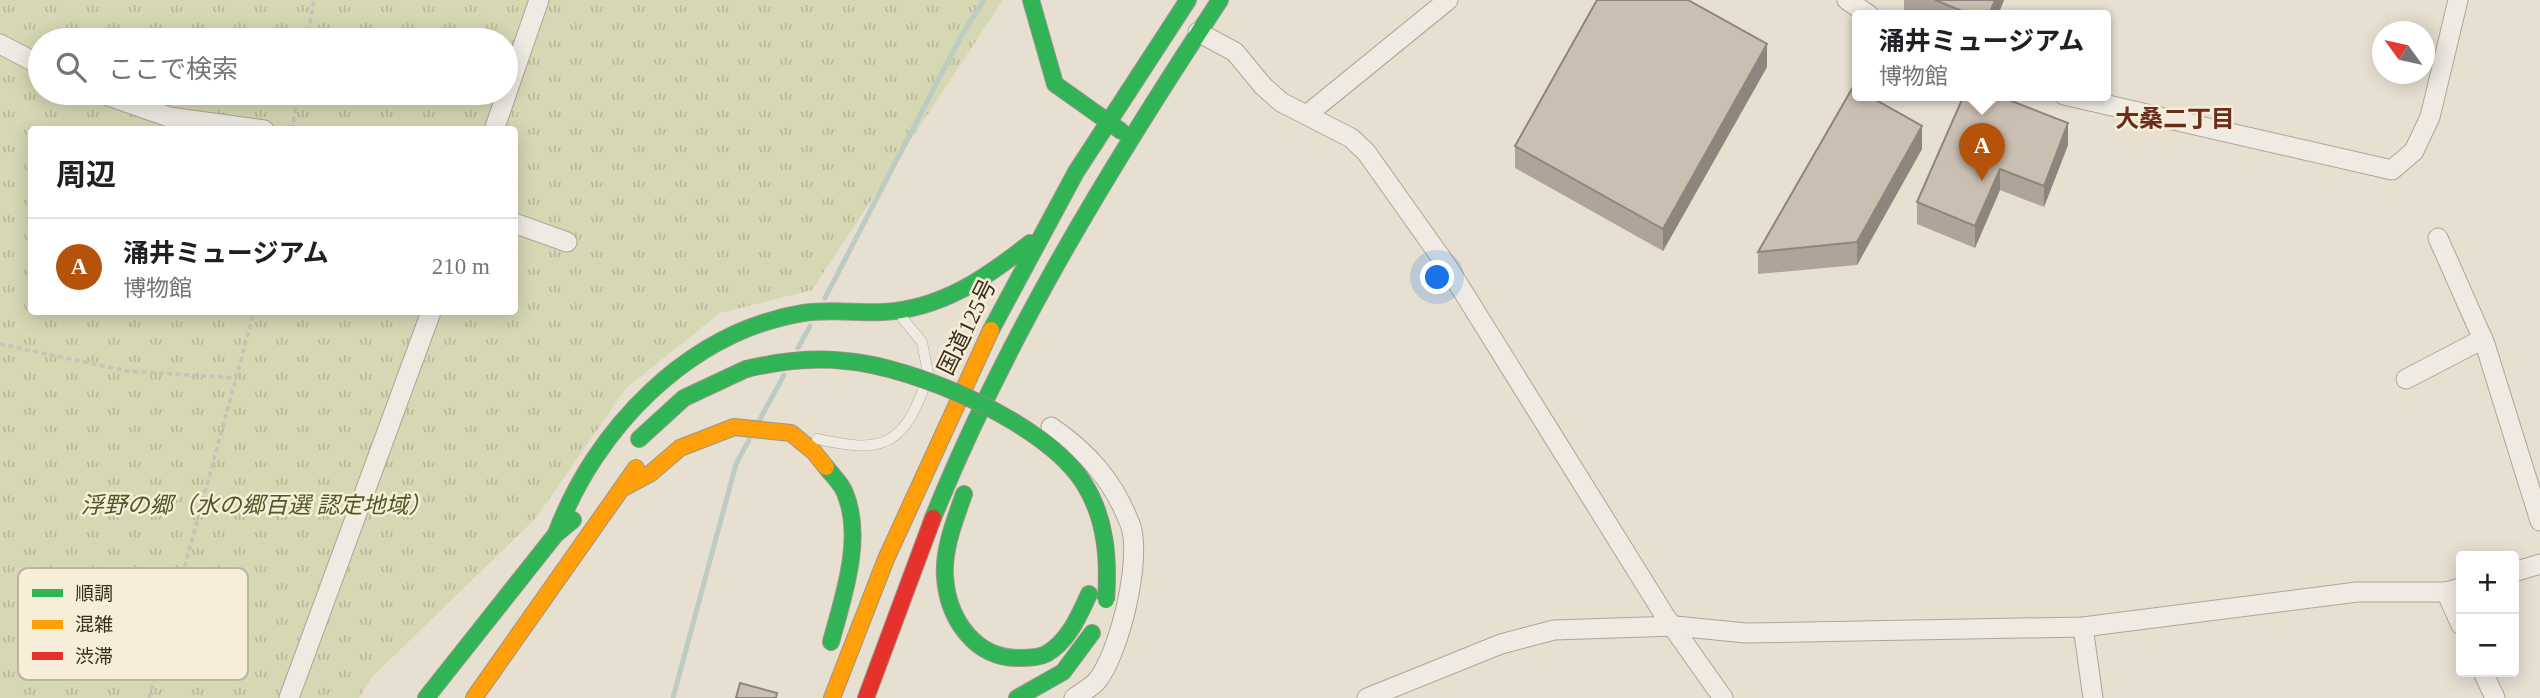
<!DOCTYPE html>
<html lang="ja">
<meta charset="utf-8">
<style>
body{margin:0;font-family:"Times New Roman","Noto Sans JP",serif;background:#f2f2f2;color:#202124}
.controls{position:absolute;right:21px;bottom:21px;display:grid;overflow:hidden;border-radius:7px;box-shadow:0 4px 18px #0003}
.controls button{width:63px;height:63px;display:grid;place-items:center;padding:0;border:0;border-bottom:2px solid #e0e0e0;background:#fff;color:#202124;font:35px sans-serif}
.compass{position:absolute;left:2372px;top:21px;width:63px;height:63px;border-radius:50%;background:#fff;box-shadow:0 4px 18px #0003;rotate:303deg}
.you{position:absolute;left:1438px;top:278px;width:24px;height:24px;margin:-18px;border:5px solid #fff;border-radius:50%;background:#1a73e8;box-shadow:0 0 0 10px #1a73e833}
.badge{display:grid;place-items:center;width:46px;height:46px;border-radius:50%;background:#b45309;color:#fff;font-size:23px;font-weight:700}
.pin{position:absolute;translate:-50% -58px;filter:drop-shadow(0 2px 4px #0008)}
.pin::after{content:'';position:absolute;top:37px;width:24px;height:21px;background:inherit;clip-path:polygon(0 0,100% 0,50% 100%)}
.popup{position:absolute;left:1852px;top:10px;width:259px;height:91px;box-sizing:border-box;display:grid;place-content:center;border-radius:7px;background:#fff;filter:drop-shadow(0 2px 5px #0005);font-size:23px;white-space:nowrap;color:#757577}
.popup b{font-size:26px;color:#202124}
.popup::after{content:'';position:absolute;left:50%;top:100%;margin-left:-14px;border:14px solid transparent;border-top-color:#fff}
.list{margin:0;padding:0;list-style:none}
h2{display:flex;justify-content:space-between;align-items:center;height:91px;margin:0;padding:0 28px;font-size:30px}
h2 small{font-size:23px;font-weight:400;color:#757577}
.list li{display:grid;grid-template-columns:46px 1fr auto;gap:21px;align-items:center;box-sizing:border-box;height:98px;padding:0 28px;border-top:2px solid #e0e0e0}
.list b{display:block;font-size:26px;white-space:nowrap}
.list p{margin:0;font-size:23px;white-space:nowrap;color:#757577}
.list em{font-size:23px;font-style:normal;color:#757577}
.icon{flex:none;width:38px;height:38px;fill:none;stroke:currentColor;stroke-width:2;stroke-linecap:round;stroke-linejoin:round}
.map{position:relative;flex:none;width:2540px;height:698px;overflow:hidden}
.search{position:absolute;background:#fff;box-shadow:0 4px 18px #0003;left:28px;top:28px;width:490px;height:77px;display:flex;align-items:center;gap:18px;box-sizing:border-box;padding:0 24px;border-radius:38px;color:#757577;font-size:26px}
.panel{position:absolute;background:#fff;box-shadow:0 4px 18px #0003;left:28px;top:126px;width:490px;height:189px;border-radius:7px}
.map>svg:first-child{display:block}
.park{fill:url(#park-tufts);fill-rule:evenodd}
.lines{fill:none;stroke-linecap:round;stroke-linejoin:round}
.stream{stroke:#bcccc2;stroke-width:5}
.lane-casing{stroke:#ada599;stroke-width:11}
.street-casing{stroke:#ada599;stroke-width:21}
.fast-casing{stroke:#9c958a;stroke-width:18}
.slow-casing{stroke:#9c958a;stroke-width:18}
.jam-casing{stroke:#9c958a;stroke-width:18}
.path{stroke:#c8c2b9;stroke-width:3.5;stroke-dasharray:5 3.5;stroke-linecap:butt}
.lane{stroke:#efebe3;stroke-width:10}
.street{stroke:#efebe3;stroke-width:19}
.fast{stroke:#30b455;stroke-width:16}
.slow{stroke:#ff9f0a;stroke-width:16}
.jam{stroke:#e5322d;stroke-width:16}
.fast-bridge-casing{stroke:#928b80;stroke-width:18;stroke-linecap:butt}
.fast-bridge{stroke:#30b455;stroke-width:16}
.wall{fill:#afa499}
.shaded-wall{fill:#8e867d}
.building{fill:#cbbfb2;stroke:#8e867d;stroke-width:2}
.labels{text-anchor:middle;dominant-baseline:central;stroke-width:5;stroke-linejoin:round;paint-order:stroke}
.street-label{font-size:23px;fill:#3d2e20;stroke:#f7eed8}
.park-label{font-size:23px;font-style:italic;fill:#4d5a26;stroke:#f7eed8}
.neighbourhood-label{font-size:24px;font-weight:bold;fill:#6b2e1e;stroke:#f7eed8}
.key{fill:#f7eed8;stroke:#bfb4a1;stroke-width:2}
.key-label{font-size:19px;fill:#3d2e20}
</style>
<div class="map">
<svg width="2540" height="698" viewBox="0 0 2540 698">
<defs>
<pattern id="park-tufts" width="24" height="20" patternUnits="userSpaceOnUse" patternTransform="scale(1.75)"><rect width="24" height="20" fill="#d6d7b3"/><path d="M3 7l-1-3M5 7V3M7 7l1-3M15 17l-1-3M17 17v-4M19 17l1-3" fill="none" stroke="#b9b99a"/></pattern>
</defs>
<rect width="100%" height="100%" fill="#e7e0d1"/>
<path class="park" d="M0,0H1003L812,290L720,313L626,388L536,518L372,677L359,698H0ZM40,40H506V93H40ZM32,130H514V312H32Z"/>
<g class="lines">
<g class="stream">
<polyline points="825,298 960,38 984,0"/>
<polyline points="798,348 810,326"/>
<polyline points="760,419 784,375"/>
<polyline points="673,698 736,464 749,440"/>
</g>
<g class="lane-casing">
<g id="lane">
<polyline points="903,319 922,342 928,373"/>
<path d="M817,439C877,452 902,450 924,387"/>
</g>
</g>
<g class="street-casing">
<g id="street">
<polyline points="1847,0 1869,15"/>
<polyline points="1198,32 1235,52 1263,86 1281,102 1351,138 1366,152 1447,266 1665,616 1723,698"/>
<polyline points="0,44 40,65"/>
<polyline points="100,93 169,117 264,130"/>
<polyline points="2064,95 2392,170 2414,151 2430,117 2458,0"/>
<polyline points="1309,113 1448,0"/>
<polyline points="494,130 539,0"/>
<polyline points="514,223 567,242"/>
<polyline points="2438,238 2485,344 2540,521"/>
<polyline points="2406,379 2483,339"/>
<path d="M1051,427C1088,452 1114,482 1130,524C1143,557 1119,656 1096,682C1090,688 1081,693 1074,698"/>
<polyline points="2514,572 2540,564"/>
<polyline points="2446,592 2461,625"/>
<polyline points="2083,627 2093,698"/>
<polyline points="2483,672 2495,698"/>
<polyline points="289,698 431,312"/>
<polyline points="1367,698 1501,644 1554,630 1675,626 1746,633 2083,627 2357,592 2446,592 2461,588"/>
</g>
</g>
<g class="fast-casing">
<g id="fast">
<polyline points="1031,0 1055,84 1121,131"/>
<polyline points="991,330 1076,172 1188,0"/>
<polyline points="639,439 684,398 746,369"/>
<path d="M826,467C832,475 842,484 845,493C864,539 843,597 831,642"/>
<path d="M964,494C955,520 943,549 945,577C948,619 975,659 1020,658C1028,658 1038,658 1046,654C1068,642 1079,616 1089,594"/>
<path d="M933,518C1007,335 1112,164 1220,0"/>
<path d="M556,534C595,429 688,332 803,313C829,309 857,313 883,312C941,309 986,278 1030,243"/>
<polyline points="426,698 556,534 573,520"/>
<polyline points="1017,698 1063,672 1092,633"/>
</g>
</g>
<g class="slow-casing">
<g id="slow">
<polyline points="625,487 651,473 680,448 734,427 791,433 814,452 826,467"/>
<polyline points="474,698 636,468"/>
<polyline points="832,698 886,559 991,330"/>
</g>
</g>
<g class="jam-casing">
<polyline id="jam" points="866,698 933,518"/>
</g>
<g class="path">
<polyline points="307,40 314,0"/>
<polyline points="292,130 298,93"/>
<polyline points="0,344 127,371 236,378"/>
<polyline points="149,698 254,312"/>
</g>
<use href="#lane" class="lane"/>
<use href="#street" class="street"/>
<use href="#fast" class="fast"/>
<use href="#slow" class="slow"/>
<use href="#jam" class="jam"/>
<g class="fast-bridge-casing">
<path id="fast-bridge" d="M746,369C780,361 812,357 846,361C916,367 1045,423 1083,482C1106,517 1109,559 1106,600"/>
</g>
<use href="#fast-bridge" class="fast-bridge"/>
</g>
<g class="wall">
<polygon points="1904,0 2004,0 1998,15 1915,15 1904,10"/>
<polygon points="1767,67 1663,251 1515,168 1515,146"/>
<polygon points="1964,95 2068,145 2044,207 2000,190 1975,248 1917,224 1917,202"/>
<polygon points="1922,149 1857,265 1758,274 1758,252"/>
</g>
<g class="shaded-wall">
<polygon points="1995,0 2004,0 1998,15 1989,15"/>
<polygon points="1767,44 1767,67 1663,251 1663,229"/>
<polygon points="2068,123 2068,145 2044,207 2044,186"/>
<polygon points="1922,126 1922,149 1857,265 1857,242"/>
<polygon points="2000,169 2000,190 1975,248 1975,226"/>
</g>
<g class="building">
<polygon points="1597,0 1688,0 1767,44 1663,229 1515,146"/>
<polygon points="1935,0 1995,0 1989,15 1972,15"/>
<polygon points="1853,87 1858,90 1858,95 1867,95 1922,126 1857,242 1758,252"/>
<polygon points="1964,95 1996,95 2068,123 2044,186 2000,169 1975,226 1917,202"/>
<polygon points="740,683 777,693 776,698 736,698"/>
</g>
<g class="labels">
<g class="street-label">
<text transform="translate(967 327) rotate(-64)">国道125号</text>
</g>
<g class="park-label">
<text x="256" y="505">浮野の郷（水の郷百選 認定地域）</text>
</g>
<g class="neighbourhood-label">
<text x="2175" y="119">大桑二丁目</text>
</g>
</g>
<rect x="18" y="568" width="230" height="112" rx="10" class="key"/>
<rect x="32" y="589" width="31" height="8" fill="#30b455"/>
<rect x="32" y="620" width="31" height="9" fill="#ff9f0a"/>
<rect x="32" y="652" width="31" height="8" fill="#e5322d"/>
<g class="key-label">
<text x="75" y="600">順調</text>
<text x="75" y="631">混雑</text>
<text x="75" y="663">渋滞</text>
</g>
</svg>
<div class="controls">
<button>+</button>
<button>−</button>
</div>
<svg class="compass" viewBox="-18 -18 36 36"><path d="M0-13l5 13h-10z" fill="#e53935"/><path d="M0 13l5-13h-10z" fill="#757577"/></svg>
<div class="you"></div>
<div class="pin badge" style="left:1982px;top:181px">A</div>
<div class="popup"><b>涌井ミュージアム</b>博物館</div>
<div class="search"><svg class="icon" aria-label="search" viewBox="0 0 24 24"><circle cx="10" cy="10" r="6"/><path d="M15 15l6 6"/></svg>ここで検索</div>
<section class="panel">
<h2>周辺<small></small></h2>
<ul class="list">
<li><span class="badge">A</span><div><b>涌井ミュージアム</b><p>博物館</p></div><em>210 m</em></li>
</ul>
</section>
</div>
